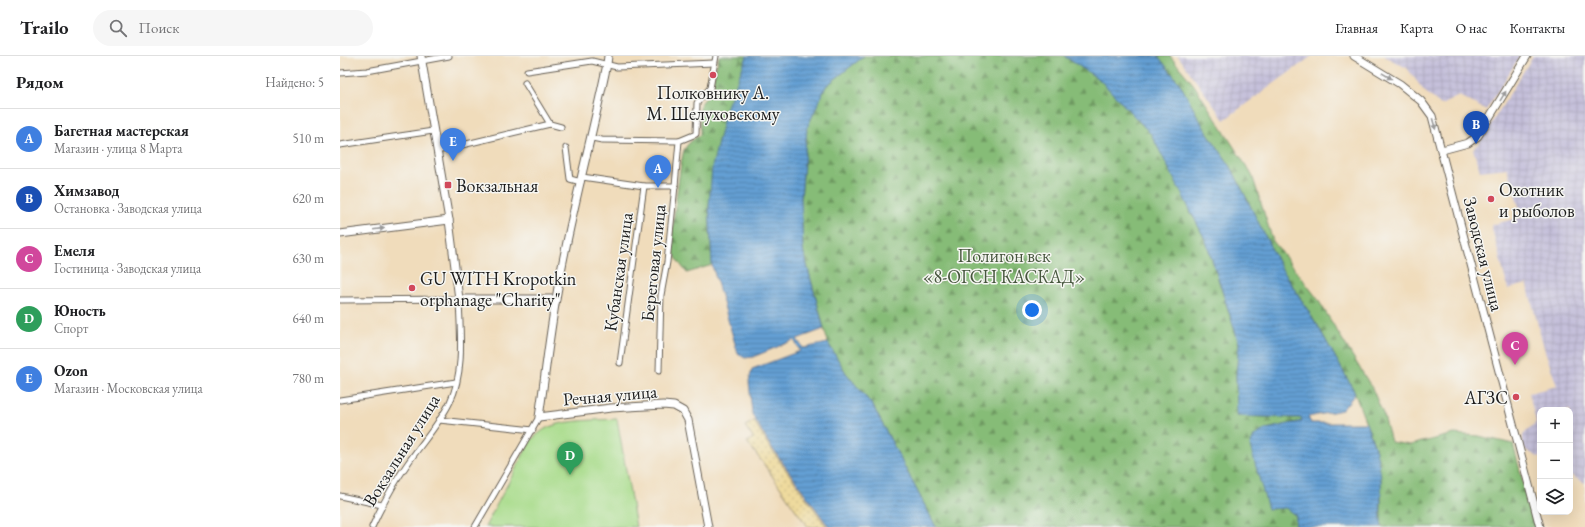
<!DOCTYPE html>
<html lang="ru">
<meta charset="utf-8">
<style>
body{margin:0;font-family:"EB Garamond",serif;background:#f6f6f6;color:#202124}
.controls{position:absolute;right:12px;bottom:12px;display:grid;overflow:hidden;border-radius:8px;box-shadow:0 4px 16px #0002}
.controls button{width:36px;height:36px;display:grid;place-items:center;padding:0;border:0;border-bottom:1px solid #e0e0e0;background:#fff;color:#202124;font:20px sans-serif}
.you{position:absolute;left:692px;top:254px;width:14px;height:14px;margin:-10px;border:3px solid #fff;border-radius:50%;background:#1a73e8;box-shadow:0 0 0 6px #1a73e833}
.badge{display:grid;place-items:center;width:26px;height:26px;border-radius:50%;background:#7c3aed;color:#fff;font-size:13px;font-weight:700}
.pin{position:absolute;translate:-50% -33px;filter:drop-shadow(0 1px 2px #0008)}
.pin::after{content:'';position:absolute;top:21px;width:14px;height:12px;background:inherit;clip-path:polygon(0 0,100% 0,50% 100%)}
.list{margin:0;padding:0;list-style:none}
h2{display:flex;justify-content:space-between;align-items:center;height:52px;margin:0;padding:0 16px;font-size:17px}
h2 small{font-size:13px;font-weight:400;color:#757577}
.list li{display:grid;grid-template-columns:26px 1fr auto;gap:12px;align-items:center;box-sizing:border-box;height:60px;padding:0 16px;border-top:1px solid #e0e0e0}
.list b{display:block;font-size:15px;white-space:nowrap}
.list p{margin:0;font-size:13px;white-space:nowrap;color:#757577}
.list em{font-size:13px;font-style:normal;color:#757577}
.icon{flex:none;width:22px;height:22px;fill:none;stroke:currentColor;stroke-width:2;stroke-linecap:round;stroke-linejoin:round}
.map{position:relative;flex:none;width:1245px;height:471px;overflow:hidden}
header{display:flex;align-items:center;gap:24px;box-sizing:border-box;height:56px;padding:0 20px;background:#fff;border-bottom:1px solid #e0e0e0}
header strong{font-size:19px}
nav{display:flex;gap:22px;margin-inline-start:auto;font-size:14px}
.search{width:280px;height:36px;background:#f6f6f6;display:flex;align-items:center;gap:10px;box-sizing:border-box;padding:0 14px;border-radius:22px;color:#757577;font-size:15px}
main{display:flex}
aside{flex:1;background:#fff}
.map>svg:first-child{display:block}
.industrial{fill:url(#industrial-grid)}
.forest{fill:url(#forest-firs);stroke:#516c4a}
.sand{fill:url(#sand-dots);stroke:#857b5d}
.garden{fill:#a9dc8b;stroke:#627c54}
.water{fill:url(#water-rules);stroke:#405e78}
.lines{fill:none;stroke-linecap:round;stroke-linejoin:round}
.minor-casing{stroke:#665f54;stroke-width:7}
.secondary-casing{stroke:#665f54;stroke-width:9}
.minor{stroke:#fff;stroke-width:5}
.secondary{stroke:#fff;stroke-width:7}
.oneway{fill:#999}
.poi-dot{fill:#d1495b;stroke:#f6f6f2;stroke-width:1.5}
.labels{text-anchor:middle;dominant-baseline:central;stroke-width:3;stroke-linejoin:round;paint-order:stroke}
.poi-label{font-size:18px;fill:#1c1c1c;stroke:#f6f6f2;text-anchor:start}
.street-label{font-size:18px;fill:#1c1c1c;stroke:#f6f6f2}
.park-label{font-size:18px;fill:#46563d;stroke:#f6f6f2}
</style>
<header>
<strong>Trailo</strong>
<div class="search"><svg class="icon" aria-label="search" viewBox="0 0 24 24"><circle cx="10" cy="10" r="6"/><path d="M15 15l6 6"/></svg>Поиск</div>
<nav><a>Главная</a><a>Карта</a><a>О нас</a><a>Контакты</a></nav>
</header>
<main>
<aside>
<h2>Рядом<small>Найдено: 5</small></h2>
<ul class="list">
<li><span class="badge" style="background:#3f7fe0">A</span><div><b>Багетная мастерская</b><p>Магазин · улица 8 Марта</p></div><em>510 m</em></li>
<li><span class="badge" style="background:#1a4fb4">B</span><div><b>Химзавод</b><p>Остановка · Заводская улица</p></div><em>620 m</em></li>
<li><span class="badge" style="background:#d1479c">C</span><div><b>Емеля</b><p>Гостиница · Заводская улица</p></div><em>630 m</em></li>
<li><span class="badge" style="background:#2e9e5b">D</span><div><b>Юность</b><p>Спорт</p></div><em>640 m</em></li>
<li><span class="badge" style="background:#3f7fe0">E</span><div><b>Ozon</b><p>Магазин · Московская улица</p></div><em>780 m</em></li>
</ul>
</aside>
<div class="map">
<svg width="1245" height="471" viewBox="0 0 1245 471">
<defs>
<pattern id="industrial-grid" width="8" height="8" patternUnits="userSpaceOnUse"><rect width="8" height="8" fill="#c5c0da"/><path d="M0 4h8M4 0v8" fill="none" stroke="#a9a4ba"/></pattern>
<pattern id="forest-firs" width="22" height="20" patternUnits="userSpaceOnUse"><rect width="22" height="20" fill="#86bc77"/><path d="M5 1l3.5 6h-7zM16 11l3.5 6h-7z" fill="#6d9861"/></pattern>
<pattern id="sand-dots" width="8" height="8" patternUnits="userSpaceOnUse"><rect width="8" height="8" fill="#eeda9e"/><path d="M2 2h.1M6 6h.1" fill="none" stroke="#ccba88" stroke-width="1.8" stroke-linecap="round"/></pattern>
<pattern id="water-rules" width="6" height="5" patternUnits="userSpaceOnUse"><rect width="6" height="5" fill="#639fd3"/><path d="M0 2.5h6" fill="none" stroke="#5181aa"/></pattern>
</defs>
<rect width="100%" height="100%" fill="#f6f6f2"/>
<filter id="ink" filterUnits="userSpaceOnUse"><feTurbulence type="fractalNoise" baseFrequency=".025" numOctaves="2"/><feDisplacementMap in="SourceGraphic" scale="8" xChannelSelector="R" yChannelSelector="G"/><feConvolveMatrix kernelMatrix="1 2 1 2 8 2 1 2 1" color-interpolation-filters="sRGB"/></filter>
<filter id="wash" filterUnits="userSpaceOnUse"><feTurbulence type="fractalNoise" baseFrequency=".012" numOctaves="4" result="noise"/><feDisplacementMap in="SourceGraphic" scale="16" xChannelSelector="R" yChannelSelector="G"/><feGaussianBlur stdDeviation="0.9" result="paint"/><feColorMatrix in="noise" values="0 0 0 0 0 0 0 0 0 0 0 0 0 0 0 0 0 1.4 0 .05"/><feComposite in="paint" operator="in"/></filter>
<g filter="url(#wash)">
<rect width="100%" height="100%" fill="#f0dcbb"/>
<g class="industrial">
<polygon points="838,0 972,0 884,64"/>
<polygon points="1044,0 1180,0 1146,54 1119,40 1101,49 1084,35 1067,12"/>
<polygon points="1193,0 1245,0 1245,427 1230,419 1230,354 1200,354 1200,402 1182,392 1183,379 1196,366 1189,337 1217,330 1204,292 1187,228 1168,233 1151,169 1182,161 1167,112 1140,115 1133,93 1140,86"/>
</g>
<g class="forest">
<path d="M379,0H407L369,150L372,209L347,217C341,209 334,201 332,191C330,184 341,101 344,94C348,87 353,83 360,79V49L373,32L374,20Z"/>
<polygon points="524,0 724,0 760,24 811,78 866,185 899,288 896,319 897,360 961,362 962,365 926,373 946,452 956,460 955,471 596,471 533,350 506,317 488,287 463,194 461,142 467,72 486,30"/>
<polygon points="818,0 830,0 854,29 912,119 933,185 977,242 1032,332 1044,360 1051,386 1070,389 1114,378 1139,380 1173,388 1195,471 1042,471 1041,464 1041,423 1035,391 1013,333 979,272 940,210 891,111 863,70 840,28"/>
</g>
<path class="sand" d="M414,365L429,390L487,471H468C447,443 429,413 407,386L413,382L405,370Z"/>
<path class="garden" d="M277,363L296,471H145L191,384C197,379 204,372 212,370C227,364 259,364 277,363Z"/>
<g class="water">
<polygon points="407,0 524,0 486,30 467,72 461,142 463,194 484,273 457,283 463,292 488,287 506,317 533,350 596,471 489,471 430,389 412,358 409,325 412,313 460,295 454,284 413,301 405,302 398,298 372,209 369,150 372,111 386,53"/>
<path d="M724,0H818L840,28L863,70L891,111L940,210L979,272L1013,333L1015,338L1002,354L968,361L971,367H1026C1033,385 1040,405 1041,424C1042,440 1039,456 1042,471H955L956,460L946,452L928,453L910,390L914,380L926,373L962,365L961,362L897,360L896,319L899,287L866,185L811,78L760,24Z"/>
</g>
</g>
<g filter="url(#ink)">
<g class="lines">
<g class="minor-casing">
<g id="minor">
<polyline points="187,15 252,5 277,11 374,7"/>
<polyline points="0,17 27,15 109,0"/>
<polyline points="185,27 210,68 221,71"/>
<polyline points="252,82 262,84 339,85"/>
<polyline points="0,89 93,75"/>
<polyline points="226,92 230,123 241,126"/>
<polyline points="97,95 210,68"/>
<polyline points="242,121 304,130 335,130"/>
<path d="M0,244L119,243C120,276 125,315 110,346C100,367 81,388 68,407C54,427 42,449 32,471"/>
<polyline points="280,307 304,130"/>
<polyline points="319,315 321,239 327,206 335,130 339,85 356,78 357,47 370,32 376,0"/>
<polyline points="0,344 116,326"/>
<polyline points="99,364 193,374"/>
<polyline points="0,440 42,449"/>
<polyline points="135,471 199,361"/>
</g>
</g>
<g class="secondary-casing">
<g id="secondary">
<polyline points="81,0 109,164 119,243 216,243"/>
<path d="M268,0L267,8C251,86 229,164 216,243C209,282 205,321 199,361L271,352L323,349L334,350L343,355L348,364L368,471"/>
<polyline points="1014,0 1060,28 1081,45 1092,60 1200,471"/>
<polyline points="1102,94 1128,87 1138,80 1187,0"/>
<polyline points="0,178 109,164"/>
</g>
</g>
<use href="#minor" class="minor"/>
<use href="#secondary" class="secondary"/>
</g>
<defs><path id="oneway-solid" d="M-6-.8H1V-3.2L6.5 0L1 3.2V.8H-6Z"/></defs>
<g class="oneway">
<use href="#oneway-solid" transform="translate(1047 20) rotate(31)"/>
<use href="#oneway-solid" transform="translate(1163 40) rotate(-59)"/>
<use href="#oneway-solid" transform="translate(1094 68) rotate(74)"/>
<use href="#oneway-solid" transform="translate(39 173) rotate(-7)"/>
</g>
</g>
<g class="poi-dot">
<circle cx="373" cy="19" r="4"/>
<rect x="104" y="125" width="8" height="8" rx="2"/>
<circle cx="1151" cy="143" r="4"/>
<circle cx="72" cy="232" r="4"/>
<circle cx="1176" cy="341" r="4"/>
</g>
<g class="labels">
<g class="poi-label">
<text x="373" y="36" text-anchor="middle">Полковнику А.<tspan x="373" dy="21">М. Шелуховскому</tspan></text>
<text x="116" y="129">Вокзальная</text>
<text x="1159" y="133">Охотник<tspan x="1159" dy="21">и рыболов</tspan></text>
<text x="80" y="222">GU WITH Kropotkin<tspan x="80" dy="21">orphanage "Charity"</tspan></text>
<text x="1168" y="341" text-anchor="end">АГЗС</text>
</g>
<g class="street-label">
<text transform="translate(1144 198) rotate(76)">Заводская улица</text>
<text transform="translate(313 207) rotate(-84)">Береговая улица</text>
<text transform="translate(278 216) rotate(-82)">Кубанская улица</text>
<text transform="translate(270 339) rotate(-5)">Речная улица</text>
<text transform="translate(61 394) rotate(-58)">Вокзальная улица</text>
</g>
<g class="park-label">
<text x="664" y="199">Полигон вск<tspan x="664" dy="21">«8-ОГСН КАСКАД»</tspan></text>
</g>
</g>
</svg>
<div class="controls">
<button>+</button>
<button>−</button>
<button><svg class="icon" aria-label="layers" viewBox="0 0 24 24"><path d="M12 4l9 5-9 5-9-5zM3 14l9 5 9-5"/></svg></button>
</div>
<div class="you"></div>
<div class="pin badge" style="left:318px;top:132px;background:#3f7fe0">A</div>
<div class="pin badge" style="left:1136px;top:88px;background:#1a4fb4">B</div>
<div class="pin badge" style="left:1175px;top:309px;background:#d1479c">C</div>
<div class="pin badge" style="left:230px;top:419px;background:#2e9e5b">D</div>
<div class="pin badge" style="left:113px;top:105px;background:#3f7fe0">E</div>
</div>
</main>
